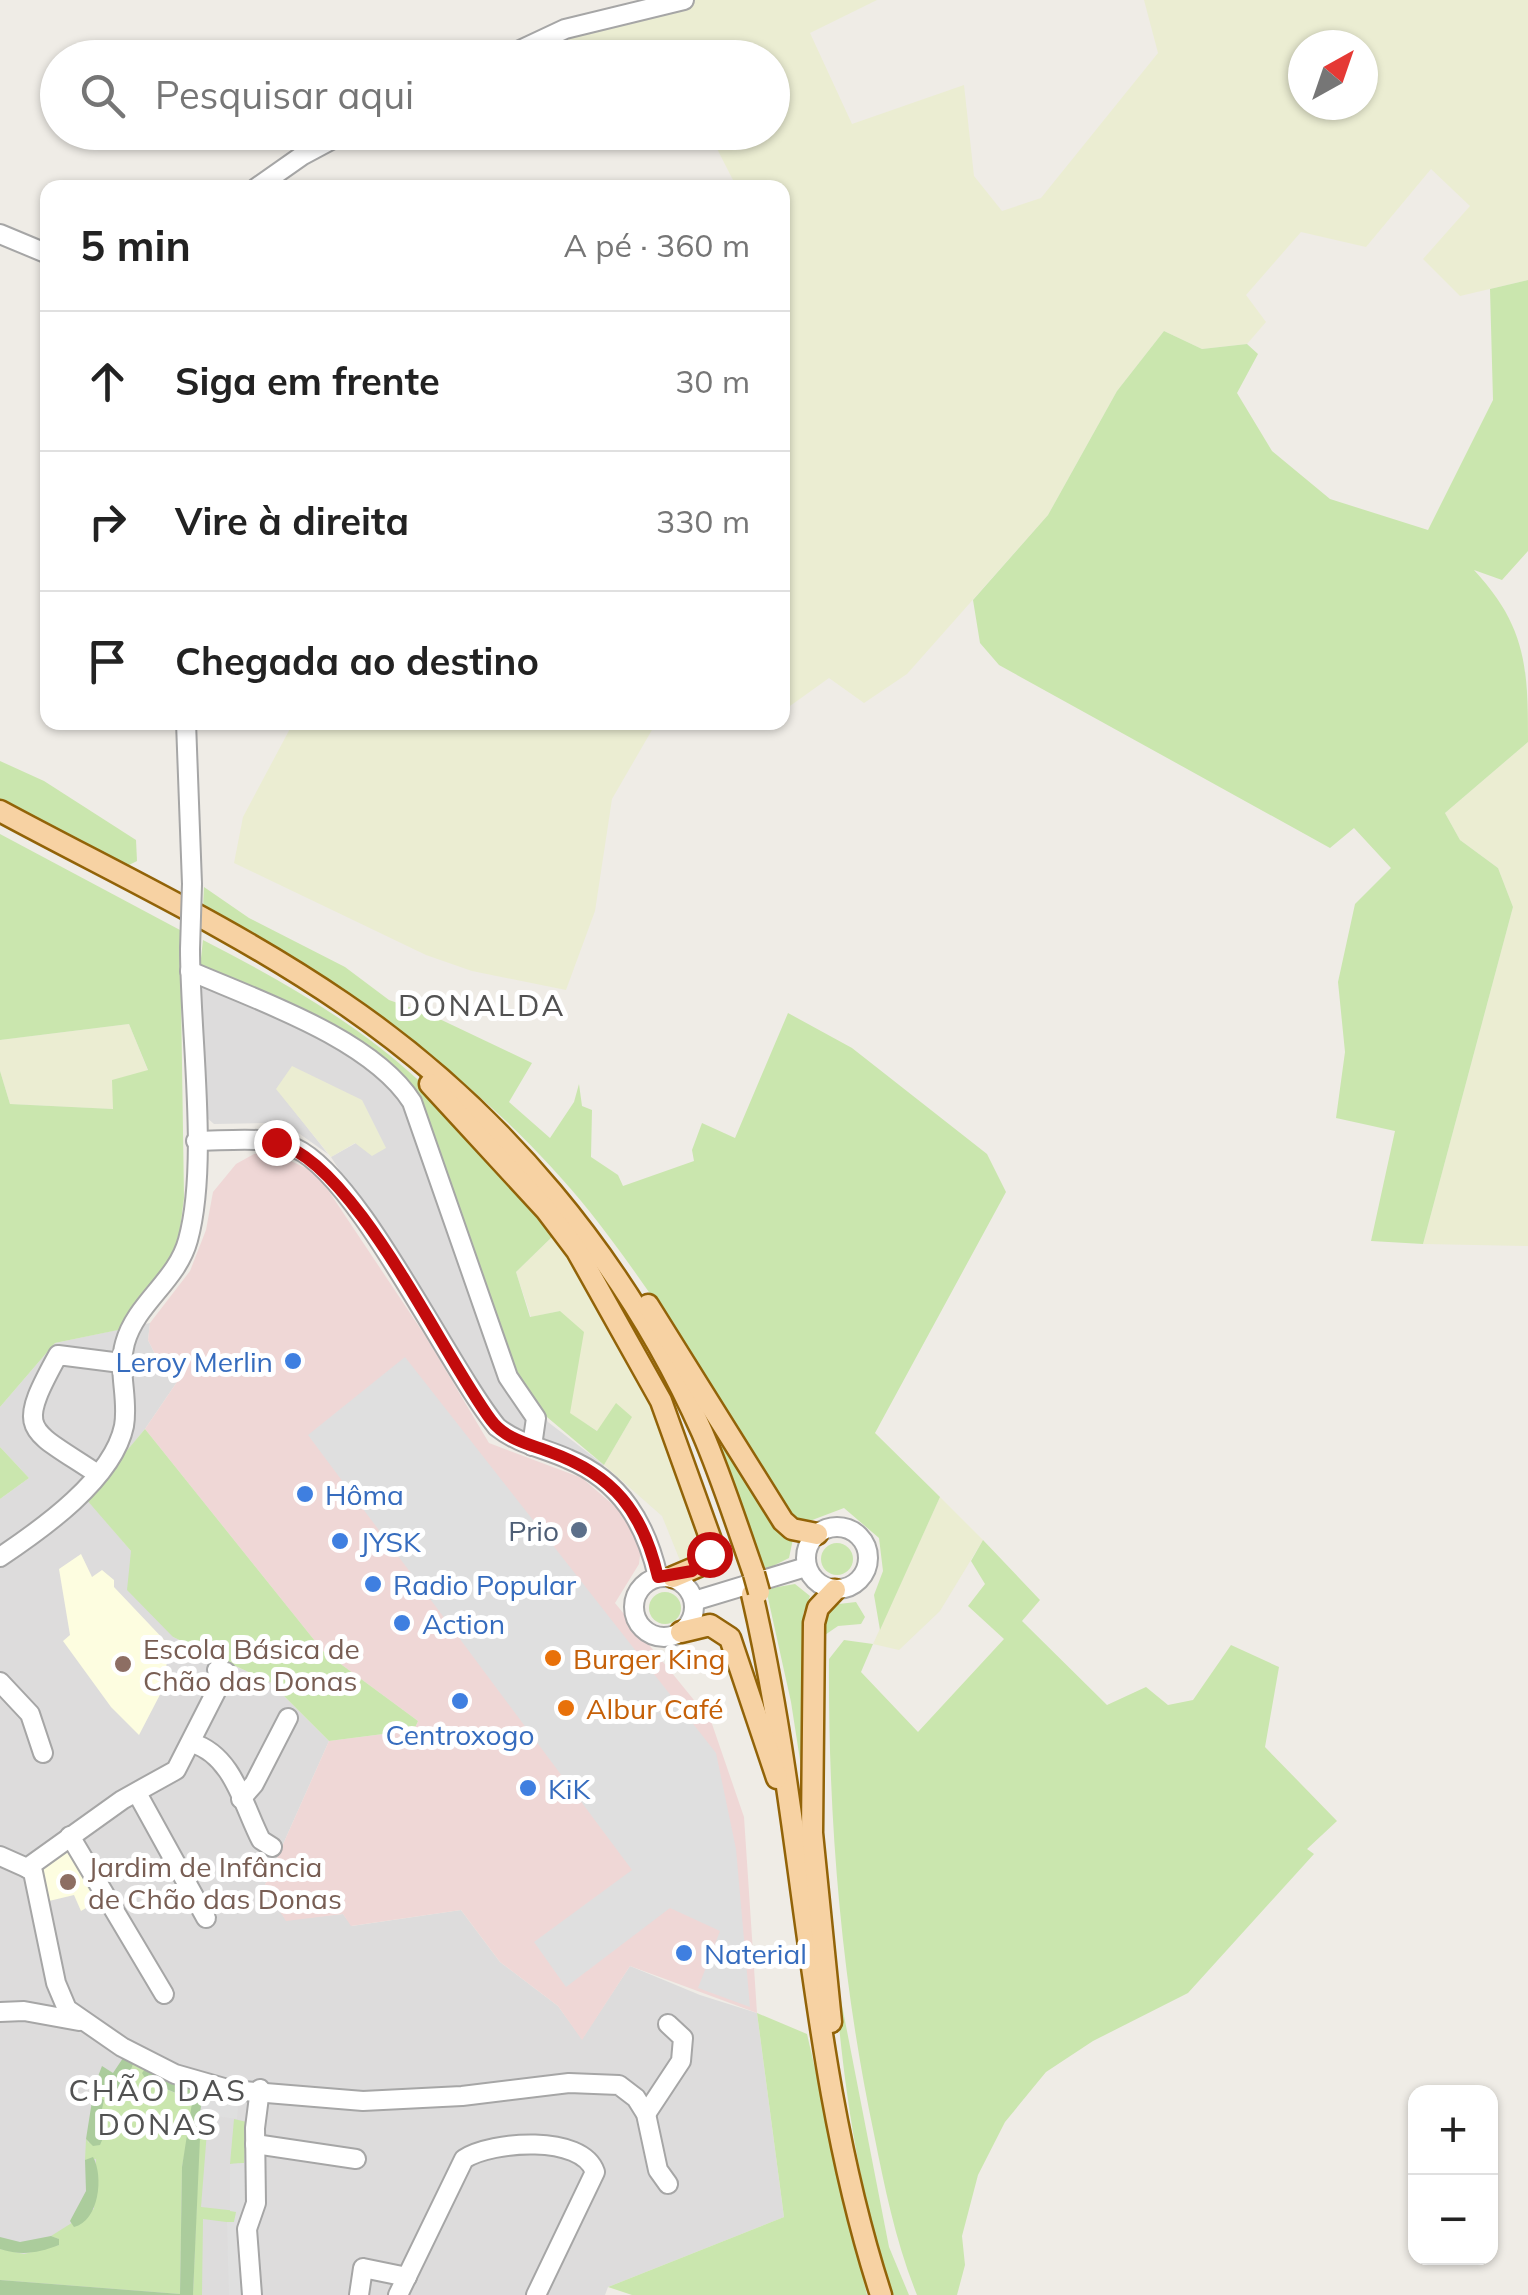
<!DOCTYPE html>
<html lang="pt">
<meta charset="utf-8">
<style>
body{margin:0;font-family:Mulish,sans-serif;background:#f2f2f2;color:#222}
.controls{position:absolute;right:30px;bottom:30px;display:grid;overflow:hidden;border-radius:20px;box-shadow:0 2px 8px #0004}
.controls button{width:90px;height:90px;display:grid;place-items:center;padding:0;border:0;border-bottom:2px solid #e0e0e0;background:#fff;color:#222;font:50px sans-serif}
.compass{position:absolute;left:1288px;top:30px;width:90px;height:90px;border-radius:50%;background:#fff;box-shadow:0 2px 8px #0004;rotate:40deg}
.stop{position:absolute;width:30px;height:30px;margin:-22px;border:8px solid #c30b0c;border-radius:50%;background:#fff}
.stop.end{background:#c30b0c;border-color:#fff;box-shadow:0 2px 10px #0008}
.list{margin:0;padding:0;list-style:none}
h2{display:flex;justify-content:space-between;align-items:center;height:130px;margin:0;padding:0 40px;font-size:42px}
h2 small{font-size:32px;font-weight:400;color:#767676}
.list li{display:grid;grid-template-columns:65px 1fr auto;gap:30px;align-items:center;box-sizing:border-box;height:140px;padding:0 40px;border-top:2px solid #e0e0e0}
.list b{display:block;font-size:38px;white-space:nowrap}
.list em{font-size:32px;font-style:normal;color:#767676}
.icon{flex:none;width:55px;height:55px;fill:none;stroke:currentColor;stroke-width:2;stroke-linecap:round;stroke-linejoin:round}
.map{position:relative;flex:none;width:1528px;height:2295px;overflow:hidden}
.search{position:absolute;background:#fff;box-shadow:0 2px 8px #0004;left:40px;top:40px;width:750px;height:110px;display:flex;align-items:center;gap:25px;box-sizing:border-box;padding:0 35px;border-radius:55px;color:#767676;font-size:38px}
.panel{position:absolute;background:#fff;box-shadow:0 2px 8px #0004;left:40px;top:180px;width:750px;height:550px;border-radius:20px}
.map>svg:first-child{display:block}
.residential{fill:#dddcdc}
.commercial{fill:#efd7d6}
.education{fill:#fdfde0}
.farmland{fill:#ebedd2;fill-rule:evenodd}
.grass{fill:#cae6ae}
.forest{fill:#abcc9c}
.parking{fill:#dfdfdf}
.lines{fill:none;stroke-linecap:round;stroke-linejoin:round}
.minor-casing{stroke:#a6a6a6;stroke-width:22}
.major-casing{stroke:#926308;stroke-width:25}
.minor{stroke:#fff;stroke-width:18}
.major{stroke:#f7d2a3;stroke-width:20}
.minor-bridge-casing{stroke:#a6a6a6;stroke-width:22;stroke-linecap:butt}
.major-bridge-casing{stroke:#926308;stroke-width:25;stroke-linecap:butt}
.minor-bridge{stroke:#fff;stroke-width:18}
.major-bridge{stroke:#f7d2a3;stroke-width:20}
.route{stroke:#c30b0c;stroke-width:12}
.shop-dot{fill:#3f7fe0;stroke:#fff;stroke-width:4}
.service-dot{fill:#5c6f8a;stroke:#fff;stroke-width:4}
.food-dot{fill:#e8710a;stroke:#fff;stroke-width:4}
.education-dot{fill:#8d6e63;stroke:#fff;stroke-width:4}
.labels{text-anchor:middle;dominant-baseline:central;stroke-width:10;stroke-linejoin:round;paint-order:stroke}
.shop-label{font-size:28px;fill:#366cbe;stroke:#fff;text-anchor:start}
.service-label{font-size:28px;fill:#4e5e75;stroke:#fff;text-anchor:end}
.education-label{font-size:28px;fill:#785e54;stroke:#fff;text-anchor:start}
.food-label{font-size:28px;fill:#c56008;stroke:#fff;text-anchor:start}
.neighbourhood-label{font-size:30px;letter-spacing:2.5px;fill:#525252;stroke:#fff}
</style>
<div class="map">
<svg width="1528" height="2295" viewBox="0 0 1528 2295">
<rect width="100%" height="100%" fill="#efece6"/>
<g class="residential">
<polygon points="200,967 407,1083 548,1422 604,1465 599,1473 513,1431 496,1416 331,1157 356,1143 386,1148 277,1089 328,1154 297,1132 267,1123 214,1124 198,1110"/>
<polygon points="150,1323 148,1340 155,1354 179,1379 145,1429 87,1499 131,1551 173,1637 270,1682 329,1741 264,1887 286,1920 343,1914 352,1926 461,1910 500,1962 558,2006 582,2039 630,1966 700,1995 757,2013 784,2217 608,2287 605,2295 0,2295 0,1499 29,1478 0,1447 0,1407 55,1343"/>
</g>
<polygon class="commercial" points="272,1152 312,1171 328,1190 426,1337 489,1443 582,1478 626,1516 641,1547 639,1564 615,1603 711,1721 744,1817 757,2013 630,1966 582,2040 558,2006 500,1962 461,1910 351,1926 343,1914 286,1921 264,1887 329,1741 414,1730 418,1721 323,1651 145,1429 179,1379 155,1354 148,1340 150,1323 190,1271 206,1230 213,1192 236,1164 254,1154"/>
<g class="education">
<polygon points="81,1554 92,1577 102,1570 114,1580 114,1587 168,1644 165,1685 139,1735 111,1707 63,1641 70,1635 59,1569"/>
<polygon points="54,1849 73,1851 101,1899 81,1911 74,1895 49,1901 42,1868"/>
</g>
<g class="farmland">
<path d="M684,0H877L810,33L852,124L964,85L974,176L1002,211L1041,198L1158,53L1144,0H1528V280L1460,296L1423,259L1470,206L1431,169L1366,247L1301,232L1246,295L1266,322L1247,344L1202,349L1164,331L1117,391L1048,515L907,674L864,703L829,678L783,711L782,188L724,187L734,182L709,133L772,132V58H507L565,29ZM1303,45H1363V105H1303Z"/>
<polygon points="293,723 656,723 612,799 595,911 566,990 472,971 426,955 234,863 243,817"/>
<polygon points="1528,742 1528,1246 1423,1244 1513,907 1498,868 1460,840 1445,813"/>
<polygon points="129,1024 148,1071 113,1109 10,1104 0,1071 0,1040"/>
<polygon points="292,1066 362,1100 386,1148 372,1156 355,1143 331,1157 276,1089"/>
<polygon points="556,1233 670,1436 703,1533 695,1558 681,1563 662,1516 604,1465 632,1417 598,1431 570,1414 560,1311 531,1317 516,1272"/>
<polygon points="940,1497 983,1540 940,1611 899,1650 873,1644"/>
</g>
<g class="grass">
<path d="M1528,280V551L1502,580L1474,570C1527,627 1528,669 1528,742L1445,813L1460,840L1498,868L1513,907L1423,1244L1371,1241L1395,1131L1336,1118L1345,1052L1338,982L1355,904L1391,868L1354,828L1330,848L999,665L980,643L973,600L1048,515L1117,391L1164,331L1202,349L1247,344L1258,354L1237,393L1272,451L1330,499L1428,530L1493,400L1490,289Z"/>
<polygon points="0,761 44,781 136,840 137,861 127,866 0,799"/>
<polygon points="0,834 180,930 184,1198 178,1245 170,1268 118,1330 55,1343 0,1407 0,1071 10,1104 113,1109 112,1080 148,1070 129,1024 0,1040"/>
<path d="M204,887L249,918L345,967L389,1000L429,1014L532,1063L509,1102L550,1138L574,1102L579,1084L582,1106L592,1110L591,1157L618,1175L623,1186L694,1161L692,1150L702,1123L735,1138L788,1013L852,1048L987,1154L1006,1192L875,1433L940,1497L880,1630L874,1595L883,1571L879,1538L844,1508L807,1522L791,1517C727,1413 665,1307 590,1212C487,1083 345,986 203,907Z"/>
<path d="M203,940C277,978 355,1022 416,1078C468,1126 511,1179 556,1233L516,1272L530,1317L560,1311L584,1332L570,1413L597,1431L616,1403L632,1417L604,1465L522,1396L407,1083L200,967Z"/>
<polygon points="700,1406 793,1539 789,1558 761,1572 740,1502"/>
<polygon points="145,1429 323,1651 418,1721 414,1730 329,1741 270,1682 173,1637 127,1590 131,1551 86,1499"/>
<polygon points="0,1447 29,1478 0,1499"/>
<path d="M983,1540L1040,1600L1022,1621L1107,1705L1146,1687L1168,1705L1193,1700L1231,1645L1279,1667L1265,1747L1337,1821L1307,1849L1314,1854L1188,1993L1093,2041L1046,2072L1005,2122L978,2175L962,2236L965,2265L957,2295H917C896,2243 885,2189 874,2134C841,1978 828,1818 829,1659L844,1640L873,1644L861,1672L918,1732L1004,1639L968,1606L985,1584L971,1561Z"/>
<circle cx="837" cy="1559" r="16"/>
<polygon points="795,1584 810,1596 803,1614 805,1792 791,1702 766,1589"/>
<circle cx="665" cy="1608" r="16"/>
<polygon points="856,1602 865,1617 861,1624 838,1626 822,1637 822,1612 830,1605"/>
<path d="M833,1959L889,2247L909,2295H893C856,2185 842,2074 833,1959Z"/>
<polygon points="757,2013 807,2034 867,2295 632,2295 608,2287 784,2217"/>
<polygon points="135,2059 154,2069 147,2081 187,2098 189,2085 197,2088 182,2167 180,2294 0,2280 0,2249 24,2254 59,2245 59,2239 51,2236 94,2209 96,2159 85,2160 86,2139 89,2143 103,2101 92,2101 92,2092 111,2094 127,2080"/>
<polygon points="200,2118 208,2119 201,2207 237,2211 234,2223 203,2219 202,2295 193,2295"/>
<polygon points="234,2119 247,2122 244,2163 230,2164"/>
</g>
<g class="forest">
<polygon points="125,2055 135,2059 127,2080 111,2094 92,2092 102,2066 113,2073"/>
<polygon points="146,2068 189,2085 190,2095 188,2098 147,2081 142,2073"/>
<polygon points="194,2090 202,2093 193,2295 0,2295 0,2280 180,2294 182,2167"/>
<polygon points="97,2097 104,2100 100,2118 106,2131 100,2145 93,2146 86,2139 92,2101"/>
<path d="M93,2157C104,2176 99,2221 74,2227L70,2221L86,2191L85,2160Z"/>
<path d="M51,2236L59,2239V2245C38,2253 22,2256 0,2249V2237L20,2242Z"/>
</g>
<g class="parking">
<polygon points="405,1357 716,1753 736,1849 750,2007 698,1988 720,1931 670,1908 566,1987 534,1942 632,1870 308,1435"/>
<polygon points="203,2090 239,2095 237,2119 200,2114"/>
<polygon points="245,2163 244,2295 229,2295 227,2222 234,2222 236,2212 230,2211 230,2164"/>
</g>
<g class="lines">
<g class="minor-casing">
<g id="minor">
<polyline points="503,58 565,29 684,0"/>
<polyline points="256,188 303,155 346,132"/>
<polyline points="0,234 48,254"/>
<polyline points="186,722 192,884"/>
<path d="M190,971C257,1000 372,1039 412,1102L508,1377L536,1418L532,1446"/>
<path d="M196,1141C227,1141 265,1135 295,1148C359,1177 447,1365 497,1427C518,1444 544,1448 568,1459C621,1481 646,1524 658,1577"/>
<path d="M96,1473C27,1427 15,1433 58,1355L121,1363"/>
<circle cx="837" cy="1558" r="31"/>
<path d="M0,1557C42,1529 113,1479 124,1426C129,1398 117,1371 125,1343C136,1303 177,1281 188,1240C209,1164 190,1033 190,949"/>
<circle cx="664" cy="1607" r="30"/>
<polyline points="694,1601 806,1567"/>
<polyline points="0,1682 30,1714 43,1753"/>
<path d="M192,1743C233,1755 243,1805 261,1840L272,1847"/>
<polyline points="137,1793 206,1918"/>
<polyline points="241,1799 254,1784 288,1718"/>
<polyline points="70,1836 164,1994"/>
<polyline points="0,1856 27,1868 122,1800 176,1770 226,1672 217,1670"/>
<polyline points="27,1868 33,1872 56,1983 67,2009 122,2047 175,2074 231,2090 363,2101 462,2096 569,2083 619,2085 636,2098 646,2114 658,2170 668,2184"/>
<polyline points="0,2012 24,2011 79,2021"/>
<polyline points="646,2114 681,2061 683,2038 668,2024"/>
<polyline points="255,2144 356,2159"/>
<polyline points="252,2295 247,2229 256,2203 255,2128 260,2089"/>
<polyline points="359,2295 363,2268 407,2277"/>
<path d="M398,2295L464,2159C492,2141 582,2134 595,2172L536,2295"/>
</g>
</g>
<g class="major-casing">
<g id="major">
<path d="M0,811C115,873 235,929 343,1003C499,1109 625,1259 702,1432C722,1478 737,1526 754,1574"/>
<polyline points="430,1084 546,1210 577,1251 661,1401 712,1543 699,1566 673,1577"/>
<polyline points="648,1305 783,1521 792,1529 817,1534"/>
<path d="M752,1594C806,1827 807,2067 881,2295"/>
<polyline points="681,1632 710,1625 730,1638 777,1778"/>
<polyline points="831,2022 812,1833 814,1623 818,1608 835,1590"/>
</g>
</g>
<use href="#minor" class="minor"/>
<use href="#major" class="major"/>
<g class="minor-bridge-casing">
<polyline id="minor-bridge" points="190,949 192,884"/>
</g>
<g class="major-bridge-casing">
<polyline id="major-bridge" points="754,1574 759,1592"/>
</g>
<use href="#minor-bridge" class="minor-bridge"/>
<use href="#major-bridge" class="major-bridge"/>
</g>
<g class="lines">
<path class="route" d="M276,1142C356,1164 440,1351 491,1420C505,1439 529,1444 550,1452C614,1475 643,1512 658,1577L692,1571L709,1554"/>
</g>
<g class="shop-dot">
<circle cx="293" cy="1361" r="10"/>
<circle cx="305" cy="1494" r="10"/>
<circle cx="340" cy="1541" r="10"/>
<circle cx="373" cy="1584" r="10"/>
<circle cx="402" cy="1623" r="10"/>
<circle cx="460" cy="1701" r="10"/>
<circle cx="528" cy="1788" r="10"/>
<circle cx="684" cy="1953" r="10"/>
</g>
<circle class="service-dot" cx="579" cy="1530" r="10"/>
<g class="food-dot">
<circle cx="553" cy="1658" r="10"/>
<circle cx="566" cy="1708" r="10"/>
</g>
<g class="education-dot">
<circle cx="123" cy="1664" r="10"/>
<circle cx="68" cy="1882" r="10"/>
</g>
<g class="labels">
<g class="shop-label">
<text x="273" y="1361" text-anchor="end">Leroy Merlin</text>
<text x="325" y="1494">Hôma</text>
<text x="360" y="1541">JYSK</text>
<text x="393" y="1584">Radio Popular</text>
<text x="422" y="1623">Action</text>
<text x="460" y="1734" text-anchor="middle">Centroxogo</text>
<text x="548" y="1788">KiK</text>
<text x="704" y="1953">Naterial</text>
</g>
<g class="service-label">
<text x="559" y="1530">Prio</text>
</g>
<g class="education-label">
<text x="143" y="1648">Escola Básica de<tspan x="143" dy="32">Chão das Donas</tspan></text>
<text x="88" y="1866">Jardim de Infância<tspan x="88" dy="32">de Chão das Donas</tspan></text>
</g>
<g class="food-label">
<text x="573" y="1658">Burger King</text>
<text x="586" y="1708">Albur Café</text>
</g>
<g class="neighbourhood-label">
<text x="482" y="1005">DONALDA</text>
<text x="158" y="2090">CHÃO DAS<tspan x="158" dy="34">DONAS</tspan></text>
</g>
</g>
</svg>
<div class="controls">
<button>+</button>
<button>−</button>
</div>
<svg class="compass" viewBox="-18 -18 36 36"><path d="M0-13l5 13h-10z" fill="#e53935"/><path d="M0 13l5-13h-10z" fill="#767676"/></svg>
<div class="stop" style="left:709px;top:1554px"></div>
<div class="stop end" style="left:276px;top:1142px"></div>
<div class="search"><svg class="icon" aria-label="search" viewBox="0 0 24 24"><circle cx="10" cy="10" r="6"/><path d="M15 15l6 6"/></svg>Pesquisar aqui</div>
<section class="panel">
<h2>5 min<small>A pé · 360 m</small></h2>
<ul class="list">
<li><svg class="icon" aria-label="ahead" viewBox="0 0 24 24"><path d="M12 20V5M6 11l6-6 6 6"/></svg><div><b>Siga em frente</b></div><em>30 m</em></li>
<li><svg class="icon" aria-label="right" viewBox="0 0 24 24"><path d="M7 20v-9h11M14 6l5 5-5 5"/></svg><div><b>Vire à direita</b></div><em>330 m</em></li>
<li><svg class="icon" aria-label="arrive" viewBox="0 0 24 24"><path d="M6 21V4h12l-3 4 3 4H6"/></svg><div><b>Chegada ao destino</b></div></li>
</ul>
</section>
</div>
